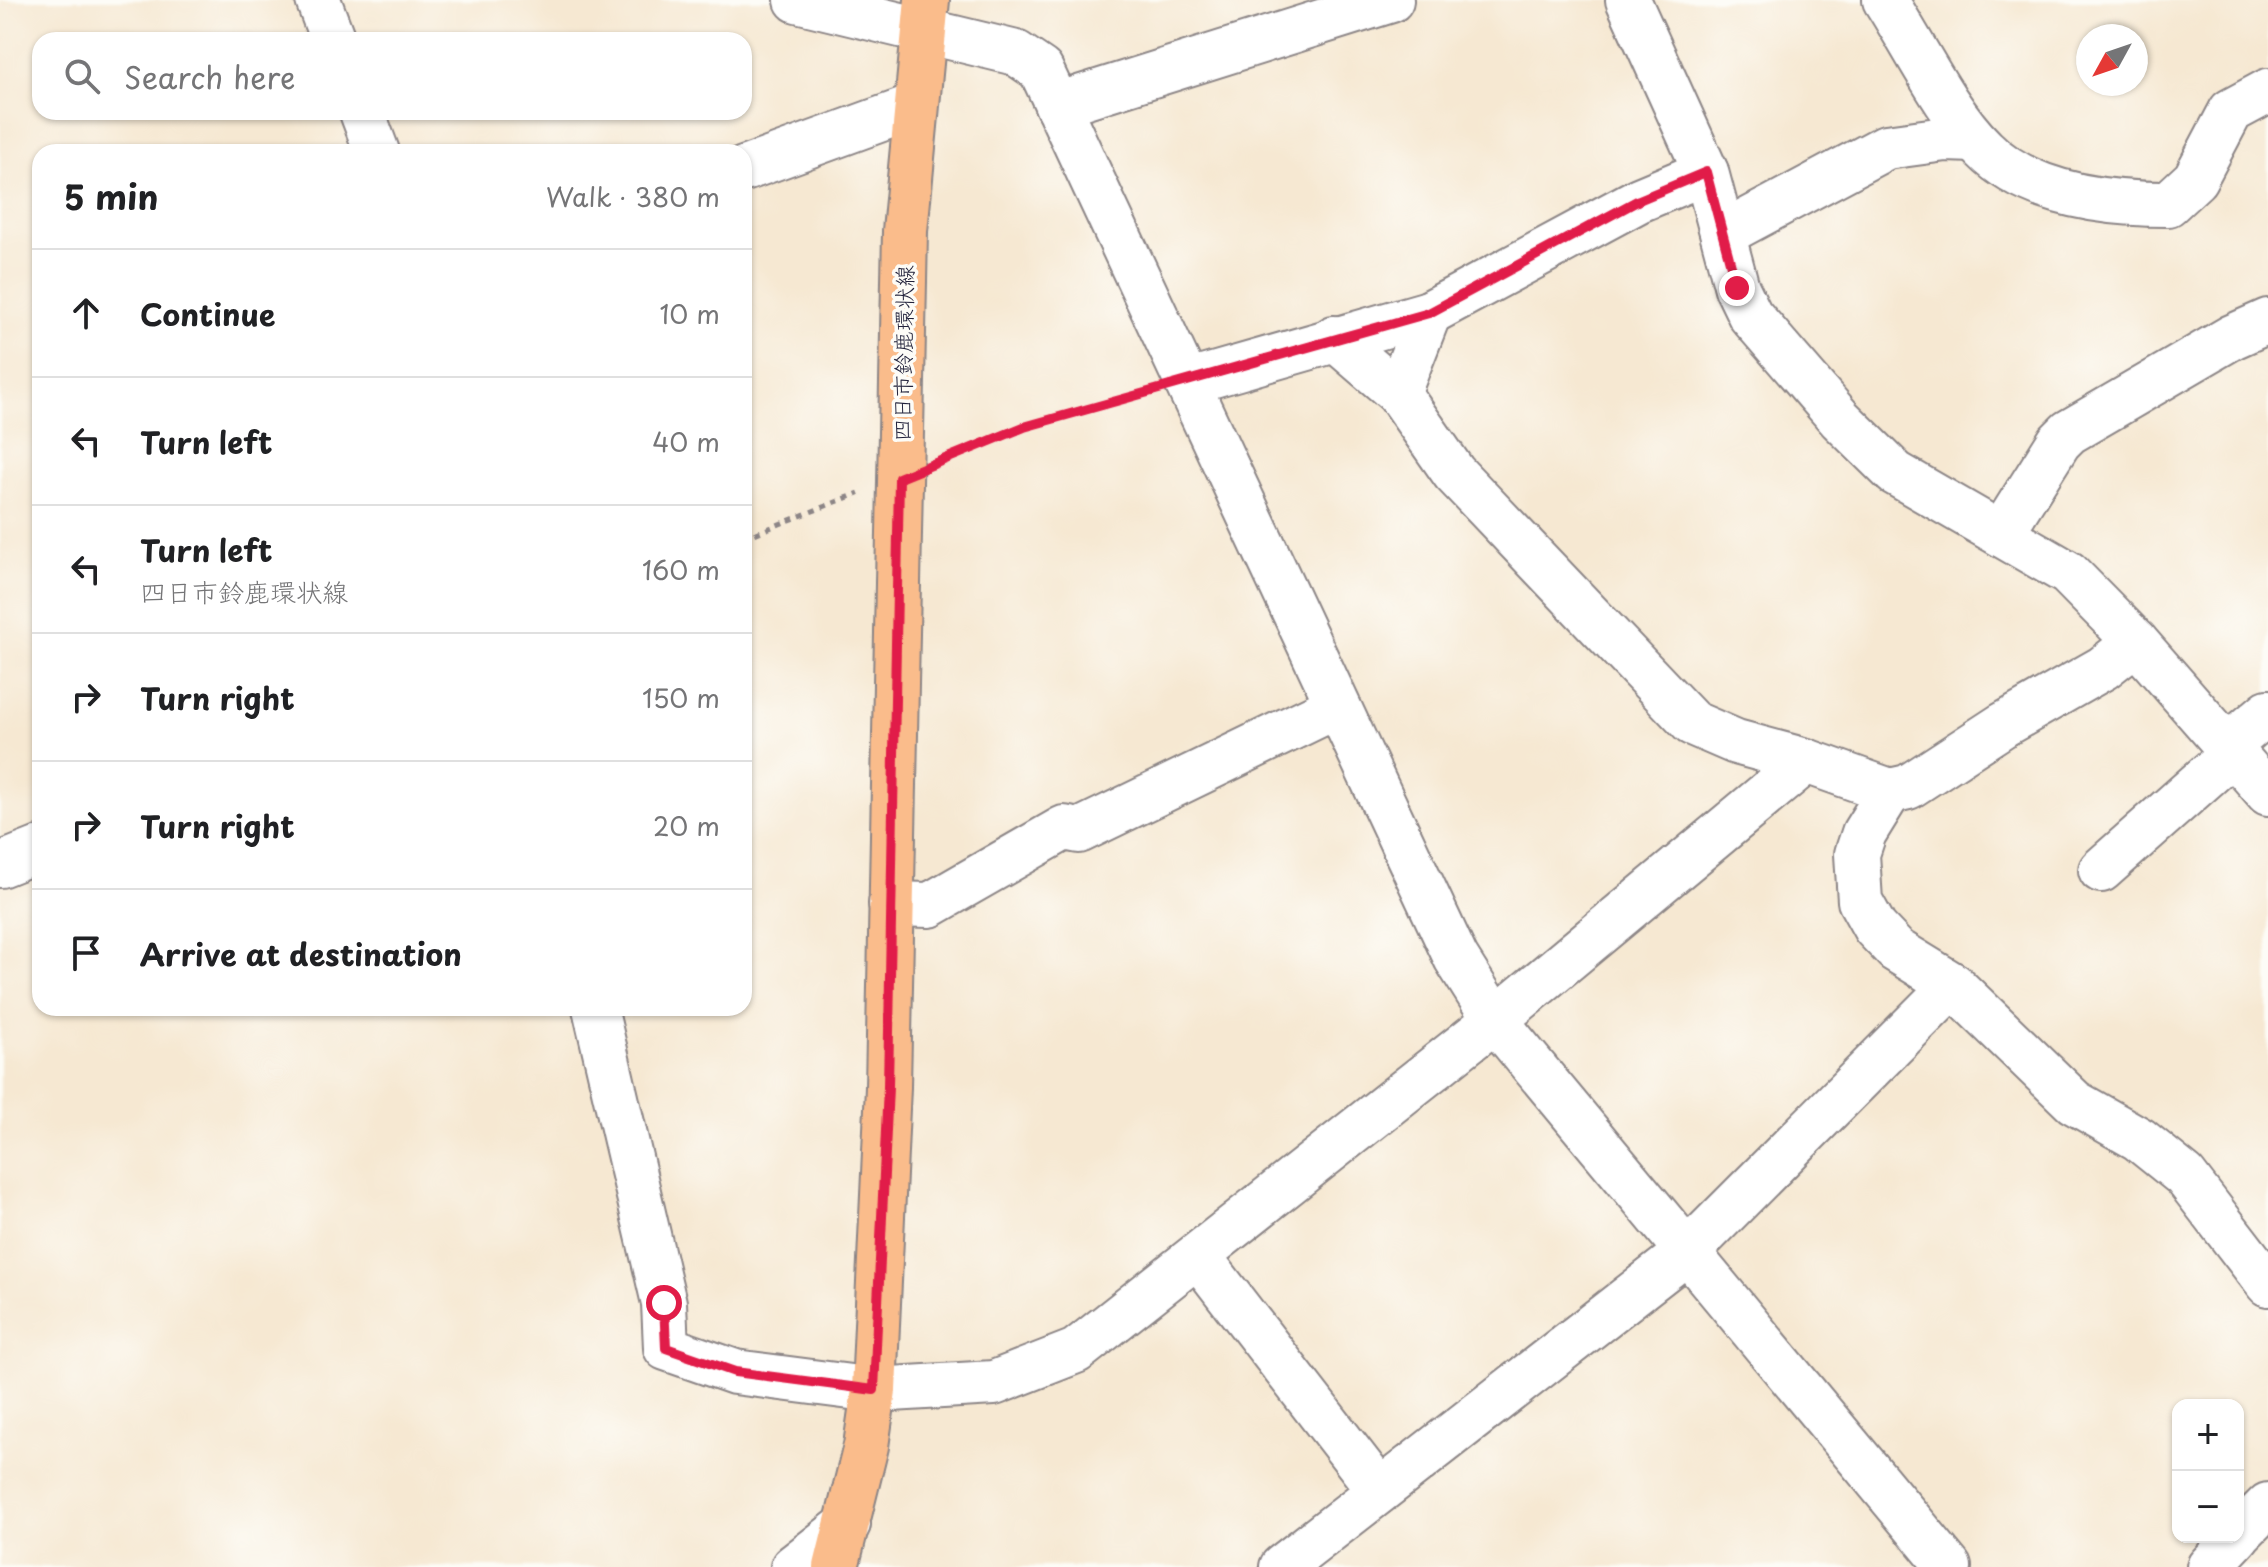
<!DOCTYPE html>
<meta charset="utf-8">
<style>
body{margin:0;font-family:"Playpen Sans","Klee One",sans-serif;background:#f2f2f2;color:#202124}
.controls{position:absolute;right:24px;bottom:24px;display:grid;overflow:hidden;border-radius:16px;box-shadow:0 2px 6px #0004}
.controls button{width:72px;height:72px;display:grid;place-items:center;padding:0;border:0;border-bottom:2px solid #e0e0e0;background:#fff;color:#202124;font:40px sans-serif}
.compass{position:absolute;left:2076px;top:24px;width:72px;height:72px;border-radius:50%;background:#fff;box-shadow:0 2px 6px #0004;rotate:230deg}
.stop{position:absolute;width:24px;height:24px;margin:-18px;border:6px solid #e11d48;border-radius:50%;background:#fff}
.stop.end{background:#e11d48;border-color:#fff;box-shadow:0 2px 8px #0008}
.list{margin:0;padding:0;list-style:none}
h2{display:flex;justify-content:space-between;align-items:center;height:104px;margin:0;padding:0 32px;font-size:34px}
h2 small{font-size:26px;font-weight:400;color:#757577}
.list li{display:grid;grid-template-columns:52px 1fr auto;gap:24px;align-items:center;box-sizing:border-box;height:128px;padding:0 32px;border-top:2px solid #e0e0e0}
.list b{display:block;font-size:30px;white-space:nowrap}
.list p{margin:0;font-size:26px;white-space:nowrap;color:#757577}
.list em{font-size:26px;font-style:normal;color:#757577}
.icon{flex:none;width:44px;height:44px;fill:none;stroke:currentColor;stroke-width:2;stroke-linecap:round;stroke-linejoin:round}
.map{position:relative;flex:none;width:2268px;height:1567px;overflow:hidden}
.search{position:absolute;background:#fff;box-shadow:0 2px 6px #0004;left:32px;top:32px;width:720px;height:88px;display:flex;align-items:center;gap:20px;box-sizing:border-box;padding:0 28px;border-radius:24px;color:#757577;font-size:30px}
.panel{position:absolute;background:#fff;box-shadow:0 2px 6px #0004;left:32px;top:144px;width:720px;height:872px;border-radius:24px}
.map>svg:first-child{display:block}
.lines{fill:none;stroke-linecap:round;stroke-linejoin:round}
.minor-casing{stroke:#8c8586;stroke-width:48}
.major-casing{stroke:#8c8586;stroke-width:48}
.path{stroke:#8c8586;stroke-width:5;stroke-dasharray:6 6;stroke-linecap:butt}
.minor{stroke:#fff;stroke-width:44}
.major{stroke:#fabc8b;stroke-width:44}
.route{stroke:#e11d48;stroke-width:10}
.labels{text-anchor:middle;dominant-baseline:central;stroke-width:7;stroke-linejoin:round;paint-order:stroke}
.street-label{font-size:22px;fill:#22223b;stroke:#fdfcf7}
</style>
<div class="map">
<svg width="2268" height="1567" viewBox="0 0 2268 1567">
<rect width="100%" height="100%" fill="#fdfcf7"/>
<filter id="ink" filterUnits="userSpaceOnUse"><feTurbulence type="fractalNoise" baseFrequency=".0125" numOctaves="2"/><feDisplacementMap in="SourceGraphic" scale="16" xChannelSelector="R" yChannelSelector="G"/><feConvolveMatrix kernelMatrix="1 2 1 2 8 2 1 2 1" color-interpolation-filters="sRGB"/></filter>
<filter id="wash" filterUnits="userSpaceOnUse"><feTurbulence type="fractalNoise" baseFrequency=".006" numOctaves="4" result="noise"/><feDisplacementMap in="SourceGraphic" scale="32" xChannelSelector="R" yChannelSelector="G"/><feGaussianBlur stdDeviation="1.8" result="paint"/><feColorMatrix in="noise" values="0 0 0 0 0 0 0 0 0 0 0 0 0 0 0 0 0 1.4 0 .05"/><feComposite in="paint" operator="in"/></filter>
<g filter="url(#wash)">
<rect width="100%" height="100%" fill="#f6e8d2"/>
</g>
<g filter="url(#ink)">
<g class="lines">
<g class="minor-casing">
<g id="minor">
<polyline points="318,0 333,40"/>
<polyline points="797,0 1016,53 1041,70 1456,958 1495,1020 1949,1567"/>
<polyline points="1628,0 1706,172 1737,288 1750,315 1840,419 1895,473 2068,573 2136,642 2268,793"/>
<path d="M1885,0C1914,45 1947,113 1984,149C2029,195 2108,204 2168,204L2195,179L2231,111L2268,91"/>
<polyline points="1057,105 1391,0"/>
<polyline points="362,112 377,152"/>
<polyline points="744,169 914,107"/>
<polyline points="1723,234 1886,147 1945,139 1975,140"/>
<polyline points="1334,338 1398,393 1454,473 1692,723 1736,742 1806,761"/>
<polyline points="1189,382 1429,313 1639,200 1706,172"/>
<polyline points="1398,393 1429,313"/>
<polyline points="2001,534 2059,442 2069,432 2232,337 2268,321"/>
<polyline points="2228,746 2268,712"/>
<polyline points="1890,791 1908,787 2003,725 2103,668 2136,642"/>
<polyline points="0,865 40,849"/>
<polyline points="2101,870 2233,753"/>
<polyline points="891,904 930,905 1064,828 1079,831 1337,706"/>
<polyline points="595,1008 664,1303 666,1348 735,1372 874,1390 994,1383 1076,1351 1495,1020 1806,761 1890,791 1864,833 1857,854 1860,901 1875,928 1896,950 1953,985 2074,1102 2139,1139 2185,1176 2268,1284"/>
<polyline points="1199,1257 1379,1490"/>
<polyline points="2238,1535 2268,1505"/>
<polyline points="793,1567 848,1524"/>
<polyline points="1282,1567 1687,1252 1953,985"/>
<polyline points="2209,1567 2237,1537"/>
</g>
</g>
<g class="major-casing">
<polyline id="major" points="836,1567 866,1446 874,1390 888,1087 905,231 927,0"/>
</g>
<g class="path">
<polyline points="942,460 1024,427 1149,392"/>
<polyline points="744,538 859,493"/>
</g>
<use href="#minor" class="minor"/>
<use href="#major" class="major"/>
</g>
</g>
<g class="lines" filter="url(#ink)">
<polyline class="route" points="664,1303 666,1348 735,1372 874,1390 888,1087 899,478 1024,427 1429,313 1639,200 1706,172 1737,288"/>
</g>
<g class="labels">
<g class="street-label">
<text transform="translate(902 353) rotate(-89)">四日市鈴鹿環状線</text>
</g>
</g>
</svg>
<div class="controls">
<button>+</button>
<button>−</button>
</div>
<svg class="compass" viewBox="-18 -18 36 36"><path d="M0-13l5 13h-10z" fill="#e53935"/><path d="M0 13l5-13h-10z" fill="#757577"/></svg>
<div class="stop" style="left:664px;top:1303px"></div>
<div class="stop end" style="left:1737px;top:288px"></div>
<div class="search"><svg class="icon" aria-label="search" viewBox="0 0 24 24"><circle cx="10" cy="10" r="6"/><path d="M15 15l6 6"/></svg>Search here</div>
<section class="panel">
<h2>5 min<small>Walk · 380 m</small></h2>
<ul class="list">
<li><svg class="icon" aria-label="ahead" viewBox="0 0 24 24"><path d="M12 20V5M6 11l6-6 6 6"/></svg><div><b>Continue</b></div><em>10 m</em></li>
<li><svg class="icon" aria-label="left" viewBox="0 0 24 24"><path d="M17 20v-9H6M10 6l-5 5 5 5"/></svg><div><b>Turn left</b></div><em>40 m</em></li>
<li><svg class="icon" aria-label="left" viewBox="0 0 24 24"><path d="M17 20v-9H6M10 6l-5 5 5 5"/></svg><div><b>Turn left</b><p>四日市鈴鹿環状線</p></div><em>160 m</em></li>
<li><svg class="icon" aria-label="right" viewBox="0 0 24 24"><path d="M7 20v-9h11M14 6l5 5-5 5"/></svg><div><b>Turn right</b></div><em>150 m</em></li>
<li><svg class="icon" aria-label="right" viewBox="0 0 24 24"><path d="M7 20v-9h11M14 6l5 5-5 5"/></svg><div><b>Turn right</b></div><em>20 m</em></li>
<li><svg class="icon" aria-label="arrive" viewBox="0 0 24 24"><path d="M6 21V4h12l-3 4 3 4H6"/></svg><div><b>Arrive at destination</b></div></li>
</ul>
</section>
</div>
